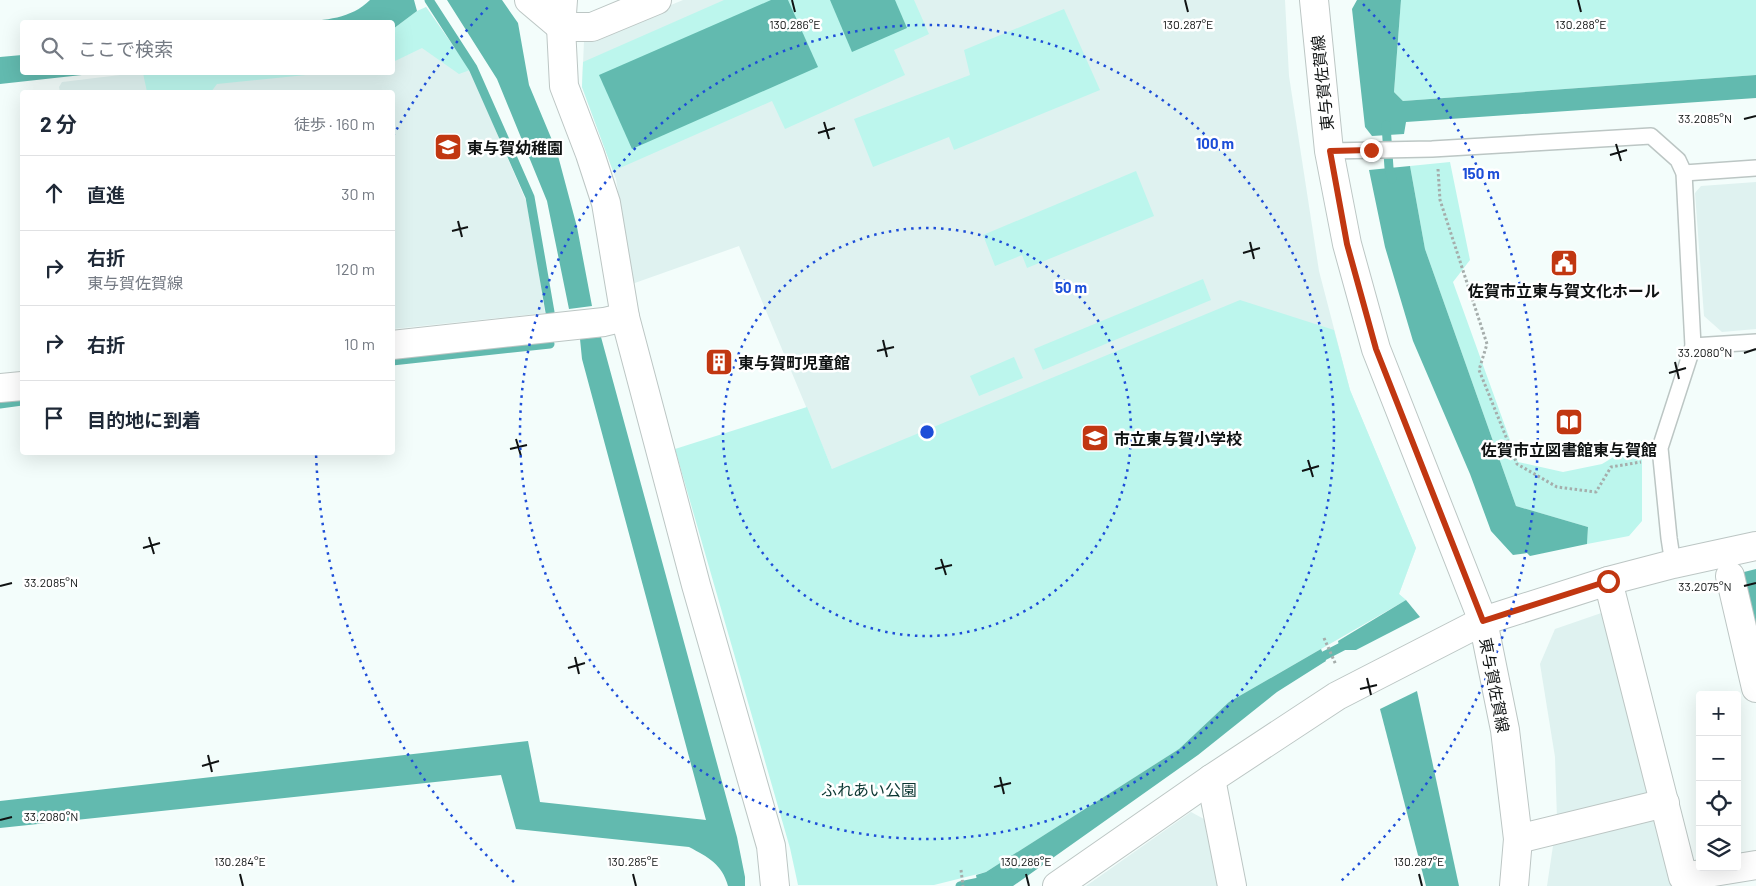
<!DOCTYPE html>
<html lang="ja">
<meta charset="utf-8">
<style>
body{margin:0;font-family:Barlow,"Noto Sans JP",sans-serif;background:#f2f2f3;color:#1f2937}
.controls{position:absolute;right:15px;bottom:15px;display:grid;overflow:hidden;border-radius:5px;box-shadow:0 5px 20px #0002}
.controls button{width:45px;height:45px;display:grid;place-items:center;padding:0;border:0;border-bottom:1px solid #e0e1e3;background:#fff;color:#1f2937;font:25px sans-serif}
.stop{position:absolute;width:15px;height:15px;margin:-11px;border:4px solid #c13711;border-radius:50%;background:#fff}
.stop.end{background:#c13711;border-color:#fff;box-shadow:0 1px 5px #0008}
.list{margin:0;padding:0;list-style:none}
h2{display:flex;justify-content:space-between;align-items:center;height:65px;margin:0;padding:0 20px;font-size:21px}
h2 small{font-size:16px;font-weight:400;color:#747a83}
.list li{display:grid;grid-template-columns:32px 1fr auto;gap:15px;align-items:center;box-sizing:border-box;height:75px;padding:0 20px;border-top:1px solid #e0e1e3}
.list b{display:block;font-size:19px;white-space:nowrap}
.list p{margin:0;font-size:16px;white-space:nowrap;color:#747a83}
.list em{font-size:16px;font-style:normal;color:#747a83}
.icon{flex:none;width:28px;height:28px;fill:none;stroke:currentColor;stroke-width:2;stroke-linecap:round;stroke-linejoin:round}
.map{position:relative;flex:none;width:1756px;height:886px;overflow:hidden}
.search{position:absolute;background:#fff;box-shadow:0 5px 20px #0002;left:20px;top:20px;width:375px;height:55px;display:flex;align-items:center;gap:12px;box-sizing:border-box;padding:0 18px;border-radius:5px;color:#747a83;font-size:19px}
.panel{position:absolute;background:#fff;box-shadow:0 5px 20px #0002;left:20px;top:90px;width:375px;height:365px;border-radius:5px}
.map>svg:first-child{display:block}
.built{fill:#dff2f0}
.green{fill:#bcf6ed}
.water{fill:#62baaf}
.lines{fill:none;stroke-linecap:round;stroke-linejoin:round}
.stream{stroke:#62baaf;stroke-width:9}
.lane-casing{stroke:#bcc6c4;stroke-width:18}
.street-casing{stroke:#bcc6c4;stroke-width:30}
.secondary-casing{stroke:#bcc6c4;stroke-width:30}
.path{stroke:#a5adab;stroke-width:3;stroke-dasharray:2.5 2.5;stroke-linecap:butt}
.lane{stroke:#fff;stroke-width:15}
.street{stroke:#fff;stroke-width:28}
.secondary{stroke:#fff;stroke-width:28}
.route{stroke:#c13711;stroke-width:6}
.ticks{fill:none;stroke:#101313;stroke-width:2}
.ring{fill:none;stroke:#1d4ed8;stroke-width:2.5;stroke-dasharray:2.5 5}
.labels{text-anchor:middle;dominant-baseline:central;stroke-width:5;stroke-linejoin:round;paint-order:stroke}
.street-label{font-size:16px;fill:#101313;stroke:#fff}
.poi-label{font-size:16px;font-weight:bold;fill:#101313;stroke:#fff;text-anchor:start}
.park-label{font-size:16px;fill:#0b3732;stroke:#fff}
.ticks-label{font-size:12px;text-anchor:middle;fill:#101313;stroke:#fff;stroke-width:5;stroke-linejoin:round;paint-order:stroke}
.centre{fill:#1d4ed8;stroke:#fff;stroke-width:2.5}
.ring-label{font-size:15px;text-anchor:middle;font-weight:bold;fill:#1d4ed8;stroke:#fff;stroke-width:5;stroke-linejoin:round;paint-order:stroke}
</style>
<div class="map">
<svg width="1756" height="886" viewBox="0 0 1756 886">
<rect width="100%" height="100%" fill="#f3fdfb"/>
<g class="built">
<polygon points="683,0 1285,0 1289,76 1319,271 1350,390 1416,548 1399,594 1406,600 1321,649 1179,749 1002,862 832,469 739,246 632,284 616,179 582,87 584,41"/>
<polygon points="426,7 470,70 526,201 534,241 545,313 393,329 392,92 60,92 59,87 62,82 145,72 392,72 393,34"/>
<polygon points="1756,182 1756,329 1722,332 1704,316 1695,193 1701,186"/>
<polygon points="1610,610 1671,886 1547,886 1557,819 1555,757 1540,664 1555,629"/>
<polygon points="1191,812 1215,825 1225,886 1086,886"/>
</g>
<g class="green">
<polygon points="724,0 914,0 929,34 894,50 905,75 785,129 772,101 613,171 582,87 583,62"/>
<polygon points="1401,0 1756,0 1756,75 1403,101 1394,92"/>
<polygon points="426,7 470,70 459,74 422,48 393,62 393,29 417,11"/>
<polygon points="1064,9 1100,90 954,150 949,137 873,167 854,119 970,75 964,50"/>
<polygon points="143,73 143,72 326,73 217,84 211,92 147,92"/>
<polygon points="1450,162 1470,260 1453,282 1518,462 1563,472 1602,464 1642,440 1642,521 1629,536 1587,544 1588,527 1516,506 1425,249 1410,166"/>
<polygon points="1136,171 1154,216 1027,268 1022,255 995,266 983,235"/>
<polygon points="1203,279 1211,300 1043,370 1034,349"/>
<polygon points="1240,300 1334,330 1350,390 1416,548 1399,594 1406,600 1229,702 1179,749 986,872 934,885 798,885 790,848 675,449 807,407 832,469"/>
<polygon points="1014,357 1023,378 979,396 970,376"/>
</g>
<g class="water">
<path d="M370,0H414L417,11L393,29L392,22H300C325,20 351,19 370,0Z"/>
<polygon points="447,0 502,0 518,23 529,85 557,152 577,227 592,306 569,309 547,201 497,79"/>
<polygon points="771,0 788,0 818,67 632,149 599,75"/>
<polygon points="830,0 895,0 907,28 852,52"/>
<polygon points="1357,0 1401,0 1394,92 1403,101 1756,75 1756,98 1406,122 1404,134 1372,136 1365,127 1352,9"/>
<polygon points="22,55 22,72 100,73 0,84 0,57"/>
<polygon points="1410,166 1425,249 1516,506 1588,527 1587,544 1530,556 1527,553 1513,555 1491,531 1470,474 1413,341 1385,247 1369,170"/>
<path d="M601,337L737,837L745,877V886H728C722,864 708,857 689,847L516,829L501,775L0,828V801L528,741L540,802L706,820L582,359L580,339Z"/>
<polygon points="1756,569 1756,640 1740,573"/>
<polygon points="1406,600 1420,617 1356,650 1340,650 1338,641"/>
<polygon points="1321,649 1326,661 1277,692 1198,755 1013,886 978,886 976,875 986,872 1179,749 1229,702"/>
<polygon points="1417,691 1459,886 1426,886 1380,709"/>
</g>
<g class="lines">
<g class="stream">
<polyline points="429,0 473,68 530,197 550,312"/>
<polyline points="1386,125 1389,168 1392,179"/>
<polyline points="392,361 550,344"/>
<polyline points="0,404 22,401"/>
<polyline points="1314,661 1349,643"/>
<polyline points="960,886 989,880"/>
</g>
<g class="lane-casing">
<g id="lane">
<polyline points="1329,151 1432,149 1651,136 1678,160 1684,173 1693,346 1660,448 1669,538 1673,564"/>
<polyline points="1684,173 1756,168"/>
<polyline points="1693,346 1756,342"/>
</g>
</g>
<g class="street-casing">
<g id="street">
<polyline points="529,0 561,27"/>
<polyline points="392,345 604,322 625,317"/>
<polyline points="0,388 22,386"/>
<polyline points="1730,576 1756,688"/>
<polyline points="1608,581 1683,877 1756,865"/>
<polyline points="1211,779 1232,886"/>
<polyline points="1518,839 1665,803"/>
</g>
</g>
<g class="secondary-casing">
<g id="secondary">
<polyline points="563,0 561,27 564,86 590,154 606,203 625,317 696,585 771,846 775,886"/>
<polyline points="1314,0 1329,151 1347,244 1376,349 1483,621 1505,730 1518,839 1514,886"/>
<polyline points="561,27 592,27 657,0"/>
<polyline points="1057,886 1211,779 1337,696 1483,621 1608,581 1673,564 1756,546"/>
</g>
</g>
<g class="path">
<polyline points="1438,169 1440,200 1487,344 1479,370 1517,464 1557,487 1596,492 1611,467 1641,462"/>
<polyline points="1324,638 1336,665"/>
<polyline points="961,870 963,886"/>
</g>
<use href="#lane" class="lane"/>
<use href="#street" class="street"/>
<use href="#secondary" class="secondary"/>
</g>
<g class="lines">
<polyline class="route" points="1371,150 1330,151 1347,244 1376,349 1483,621 1608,581"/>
</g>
<path class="ticks" d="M792,0L795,12M1185,0L1188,12M1578,0L1581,12M1744,119L1756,116M824,122L829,139M818,133L835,128M1616,144L1621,161M1610,155L1627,150M458,221L462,237M452,231L468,227M1250,242L1254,259M1243,253L1260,248M883,340L887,357M877,351L894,347M1744,353L1756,349M1675,362L1679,379M1669,373L1686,368M516,439L521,456M510,449L527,445M1308,460L1313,477M1302,471L1319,466M149,537L154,554M143,548L160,543M941,559L946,575M935,569L952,565M0,586L12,583M1744,586L1756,583M575,657L579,674M568,668L585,663M1367,678L1371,695M1360,689L1377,685M208,755L212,772M202,766L219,761M1000,777L1004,794M994,787L1011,783M0,820L12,817M240,874L243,886M633,874L636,886M1026,874L1029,886M1419,874L1422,886"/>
<g class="ring">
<circle cx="927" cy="432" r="204"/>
<circle cx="927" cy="432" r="407"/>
<path d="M514 882A611 611 0 0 1 316 453M393 136A611 611 0 0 1 491 4M1363 4A611 611 0 0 1 1340 882"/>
</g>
<defs>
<g id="school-square" transform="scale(1.4375)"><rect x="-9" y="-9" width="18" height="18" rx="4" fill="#c13711" stroke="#fff"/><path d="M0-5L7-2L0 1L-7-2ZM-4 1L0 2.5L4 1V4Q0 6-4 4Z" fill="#fff"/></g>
<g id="civic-square" transform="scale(1.4375)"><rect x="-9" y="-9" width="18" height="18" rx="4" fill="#c13711" stroke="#fff"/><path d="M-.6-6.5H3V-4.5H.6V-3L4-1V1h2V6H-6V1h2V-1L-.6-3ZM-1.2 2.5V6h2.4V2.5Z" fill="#fff"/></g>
<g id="building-square" transform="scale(1.4375)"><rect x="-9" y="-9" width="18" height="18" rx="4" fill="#c13711" stroke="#fff"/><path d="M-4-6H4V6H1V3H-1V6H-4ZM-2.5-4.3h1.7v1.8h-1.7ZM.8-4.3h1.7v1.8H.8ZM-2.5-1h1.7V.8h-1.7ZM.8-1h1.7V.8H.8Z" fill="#fff"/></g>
<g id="library-square" transform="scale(1.4375)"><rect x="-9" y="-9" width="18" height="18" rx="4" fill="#c13711" stroke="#fff"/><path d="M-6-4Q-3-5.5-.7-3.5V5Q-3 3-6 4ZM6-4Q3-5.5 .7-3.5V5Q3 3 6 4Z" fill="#fff"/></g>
</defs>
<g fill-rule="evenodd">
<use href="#school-square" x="448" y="147"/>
<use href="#civic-square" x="1564" y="263"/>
<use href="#building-square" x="719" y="362"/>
<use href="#library-square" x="1569" y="422"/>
<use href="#school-square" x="1095" y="438"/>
</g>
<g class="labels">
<g class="street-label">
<text transform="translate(1322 83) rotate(-96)">東与賀佐賀線</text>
<text transform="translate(1495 685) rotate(79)">東与賀佐賀線</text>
</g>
<g class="poi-label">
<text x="467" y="147">東与賀幼稚園</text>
<text x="1564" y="290" text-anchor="middle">佐賀市立東与賀文化ホール</text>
<text x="738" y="362">東与賀町児童館</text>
<text x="1114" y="438">市立東与賀小学校</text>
<text x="1569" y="449" text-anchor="middle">佐賀市立図書館東与賀館</text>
</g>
<g class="park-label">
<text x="869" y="789">ふれあい公園</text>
</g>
</g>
<g class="ticks-label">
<text x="795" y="29">130.286°E</text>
<text x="1188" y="29">130.287°E</text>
<text x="1581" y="29">130.288°E</text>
<text x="1705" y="123">33.2085°N</text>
<text x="1705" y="357">33.2080°N</text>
<text x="51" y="587">33.2085°N</text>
<text x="1705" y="591">33.2075°N</text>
<text x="51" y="821">33.2080°N</text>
<text x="240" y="866">130.284°E</text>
<text x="633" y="866">130.285°E</text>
<text x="1026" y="866">130.286°E</text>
<text x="1419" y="866">130.287°E</text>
</g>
<circle cx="927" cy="432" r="8" class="centre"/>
<g class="ring-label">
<text x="1215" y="149">100 m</text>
<text x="1481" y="179">150 m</text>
<text x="1071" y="293">50 m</text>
</g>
</svg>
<div class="controls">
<button>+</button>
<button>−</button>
<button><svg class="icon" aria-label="locate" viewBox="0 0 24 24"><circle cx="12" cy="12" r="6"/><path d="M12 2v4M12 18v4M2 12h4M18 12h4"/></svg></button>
<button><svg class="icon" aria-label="layers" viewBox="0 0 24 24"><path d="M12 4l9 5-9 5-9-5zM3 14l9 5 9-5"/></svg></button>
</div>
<div class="stop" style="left:1608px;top:581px"></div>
<div class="stop end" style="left:1371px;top:150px"></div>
<div class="search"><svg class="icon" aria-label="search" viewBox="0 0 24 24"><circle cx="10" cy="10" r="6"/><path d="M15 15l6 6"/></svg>ここで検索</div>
<section class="panel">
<h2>2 分<small>徒歩 · 160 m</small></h2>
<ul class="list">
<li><svg class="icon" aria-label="ahead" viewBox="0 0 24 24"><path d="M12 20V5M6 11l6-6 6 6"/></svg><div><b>直進</b></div><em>30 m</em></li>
<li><svg class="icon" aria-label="right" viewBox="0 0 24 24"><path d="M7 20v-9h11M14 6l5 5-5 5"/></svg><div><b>右折</b><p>東与賀佐賀線</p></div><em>120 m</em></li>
<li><svg class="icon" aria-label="right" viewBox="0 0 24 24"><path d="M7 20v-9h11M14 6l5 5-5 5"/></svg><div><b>右折</b></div><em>10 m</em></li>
<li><svg class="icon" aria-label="arrive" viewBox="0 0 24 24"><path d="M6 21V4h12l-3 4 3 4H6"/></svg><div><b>目的地に到着</b></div></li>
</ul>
</section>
</div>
